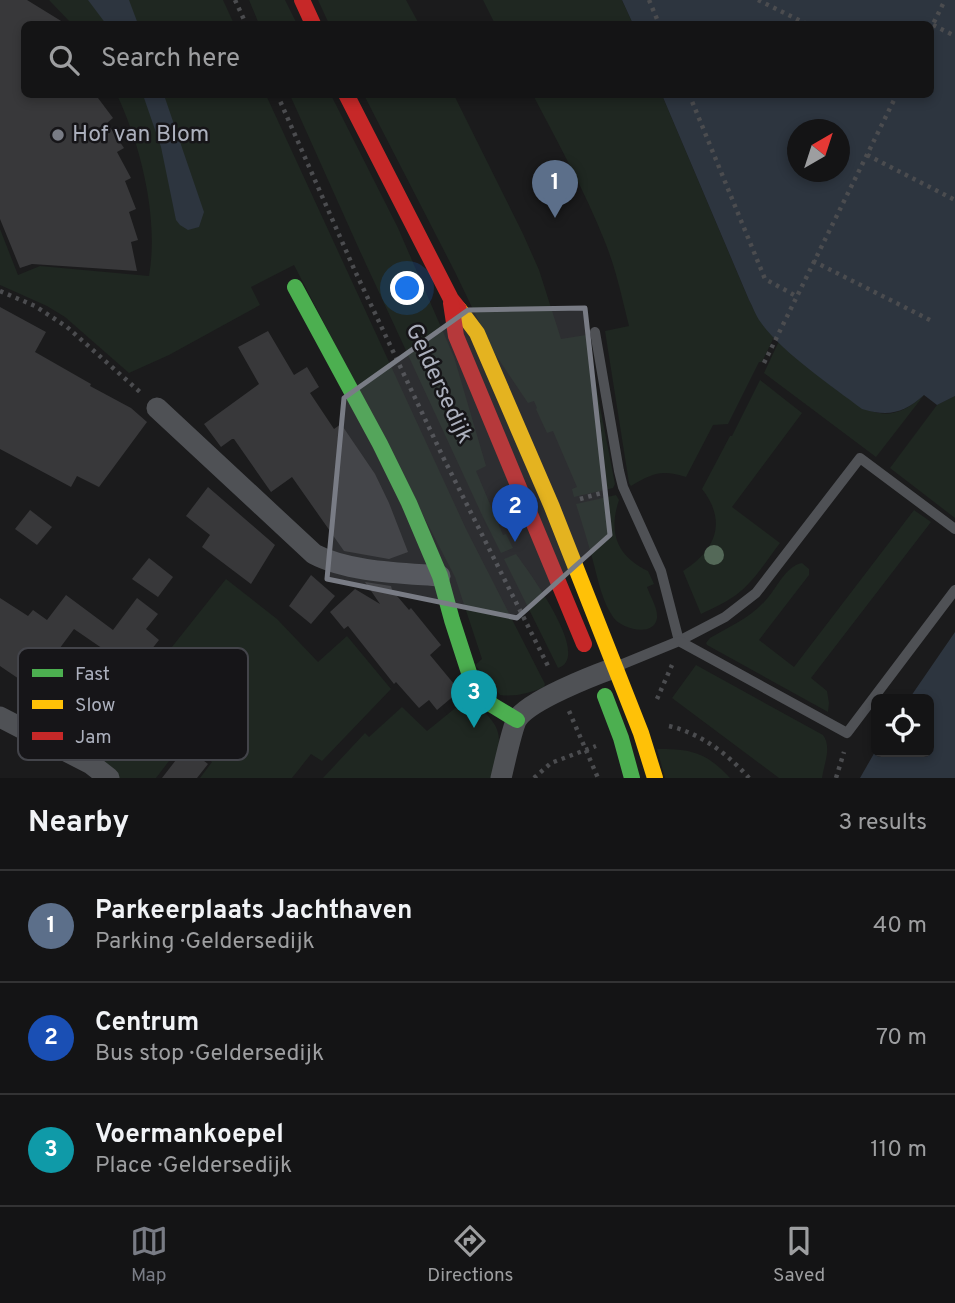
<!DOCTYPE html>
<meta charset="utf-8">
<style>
body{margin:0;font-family:Overpass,sans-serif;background:#1d1d1e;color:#f1f3f6}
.controls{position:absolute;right:21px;bottom:21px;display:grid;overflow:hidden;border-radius:10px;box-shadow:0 4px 10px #0003}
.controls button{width:63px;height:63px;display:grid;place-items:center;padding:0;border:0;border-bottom:2px solid #333334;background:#141415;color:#f1f3f6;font:35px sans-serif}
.compass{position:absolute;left:787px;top:119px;width:63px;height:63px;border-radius:50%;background:#141415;box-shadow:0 4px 10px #0003;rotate:39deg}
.you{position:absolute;left:408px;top:289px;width:24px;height:24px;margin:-18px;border:5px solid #fff;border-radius:50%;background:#1a73e8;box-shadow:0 0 0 10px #1a73e833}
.badge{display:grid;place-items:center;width:46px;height:46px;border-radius:50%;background:#797c85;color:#fff;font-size:23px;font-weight:700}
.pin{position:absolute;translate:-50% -58px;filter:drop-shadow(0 2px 4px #0008)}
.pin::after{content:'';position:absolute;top:37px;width:24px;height:21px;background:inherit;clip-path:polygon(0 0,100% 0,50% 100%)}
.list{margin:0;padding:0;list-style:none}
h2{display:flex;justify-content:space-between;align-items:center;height:91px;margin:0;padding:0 28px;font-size:30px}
h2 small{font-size:23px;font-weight:400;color:#9d9ea0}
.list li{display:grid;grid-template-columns:46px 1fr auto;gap:21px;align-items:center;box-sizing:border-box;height:112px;padding:0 28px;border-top:2px solid #333334}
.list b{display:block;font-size:26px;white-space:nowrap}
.list p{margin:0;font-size:23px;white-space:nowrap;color:#9d9ea0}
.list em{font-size:23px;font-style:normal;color:#9d9ea0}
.icon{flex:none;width:38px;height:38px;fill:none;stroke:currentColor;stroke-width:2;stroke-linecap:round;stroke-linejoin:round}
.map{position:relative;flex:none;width:955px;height:778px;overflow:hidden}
.search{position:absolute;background:#141415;box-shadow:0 4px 10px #0003;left:21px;right:21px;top:21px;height:77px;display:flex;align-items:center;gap:18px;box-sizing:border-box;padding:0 24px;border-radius:10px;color:#9d9ea0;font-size:26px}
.sheet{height:427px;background:#141415}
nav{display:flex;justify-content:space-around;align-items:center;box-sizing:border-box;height:98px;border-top:2px solid #333334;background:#141415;font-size:19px;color:#9d9ea0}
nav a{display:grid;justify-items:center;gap:4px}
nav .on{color:#797c85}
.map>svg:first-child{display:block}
.green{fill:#1f2721}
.water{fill:#2d353f;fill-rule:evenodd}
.building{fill:#38383a}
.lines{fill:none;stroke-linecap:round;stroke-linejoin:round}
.path{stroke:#4b4c4f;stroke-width:4.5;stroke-dasharray:3.5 5;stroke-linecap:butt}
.lane{stroke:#4f5155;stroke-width:10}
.street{stroke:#4f5155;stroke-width:21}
.fast{stroke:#4caf50;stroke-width:16}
.slow{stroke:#ffc107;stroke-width:16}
.jam{stroke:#c62828;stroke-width:16}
.tree{fill:#546958}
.marked{fill:#797c85;fill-opacity:0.2;stroke:#797c85;stroke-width:5;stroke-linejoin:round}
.poi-dot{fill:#797c85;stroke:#161518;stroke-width:2.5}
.labels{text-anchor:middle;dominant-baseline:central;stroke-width:5;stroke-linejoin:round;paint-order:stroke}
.poi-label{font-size:23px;fill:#acb0bd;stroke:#161518;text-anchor:start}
.street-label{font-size:23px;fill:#acb0bd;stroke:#161518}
.key{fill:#161518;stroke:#43444a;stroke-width:2}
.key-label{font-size:19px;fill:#acb0bd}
</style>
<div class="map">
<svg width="955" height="778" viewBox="0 0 955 778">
<rect width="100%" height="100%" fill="#1b1b1c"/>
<g class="green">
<polygon points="49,0 223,0 234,24 72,24"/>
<polygon points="249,0 285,0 297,24 259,24"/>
<polygon points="318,0 406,0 419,24 329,24"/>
<polygon points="483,0 622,0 633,24 495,24"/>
<path d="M117,95H266L466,529L545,684L544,687C531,693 515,697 500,695L475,665L482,659L455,577L294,265L251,287L260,305L169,355L129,373L65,317L47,306L0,285V229L18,275L40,266L149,276C159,218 141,146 117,95Z"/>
<polygon points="290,95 331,95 398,228 454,357 486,466 476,471 503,535 506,534 513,548 501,553 483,517 359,249"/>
<polygon points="364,95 454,95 523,234 539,270 561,339 586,335 615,484 613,488 574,497 572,489 577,487 553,431 547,433 536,409 537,408 534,401 528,403 493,351 455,272"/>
<path d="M533,95H662L749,300L759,319L774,337L762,362H759L728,424L713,425L686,477C662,469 652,473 631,486L629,483L605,331L629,326C622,298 616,269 605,242C585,191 558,143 533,95Z"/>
<path d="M779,341C796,357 814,372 833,387C867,412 888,428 924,395L876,457L764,373Z"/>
<path d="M760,380L802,413L732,507L780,543C766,561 754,582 736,595C725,603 713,608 701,614L683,571C715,551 728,522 702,489L730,436H732Z"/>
<polygon points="955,396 955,518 890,468 937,405"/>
<path d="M616,495L619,500C608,533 617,556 648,571L654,584L647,587C650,596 658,608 657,618C654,638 621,629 613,617C602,601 598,580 593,561C588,542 582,523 576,504Z"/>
<path d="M914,510L931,522L811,678L827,691L829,703L828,712L707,645L706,643L710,638C729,627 750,618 765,601C776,590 785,566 802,563L809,569V575L759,640L794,667Z"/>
<path d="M516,554C528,571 593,657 558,668L504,559Z"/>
<polygon points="226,579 277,619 318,662 347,636 391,689 322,761 311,754 292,778 200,778 212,762 187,744 224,696 221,693 156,778 119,778 95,759 169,671 160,662"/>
<path d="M696,665L823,735C832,747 824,764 822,778H779L672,698Z"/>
<path d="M469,697C504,730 504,731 491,778H323L365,733L369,737L402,707L427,731Z"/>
<path d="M657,749C691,749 706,752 730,778H665Z"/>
</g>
<g class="water">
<polygon points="88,0 129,0 138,24 106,24"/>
<path d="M622,0H955V396L937,405L924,395C904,413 889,417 862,409C831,385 781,352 759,320C755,314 753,307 749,300L662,95L930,94V24H633ZM797,130H839V172H797Z"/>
<polygon points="143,95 164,95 204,212 199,227 188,230 180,225 176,220 161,147"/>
<polygon points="955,632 955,778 860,778 876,750 876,752 929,752 929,699 909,699"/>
</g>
<g class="building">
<polygon points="0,0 27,0 66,24 24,24 24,94 95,94 113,118 107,123 124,148 117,152 131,178 125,181 136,209 129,212 138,240 131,242 137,271 32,264 20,268 0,219"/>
<polygon points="0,307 46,332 35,352 91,384 90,386 131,408 147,422 99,487 77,476 71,487 0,449"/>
<polygon points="268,331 294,375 307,367 319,387 310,393 334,429 341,424 375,474 389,503 408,552 389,559 344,551 292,477 271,492 234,439 232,439 221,447 204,424 259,384 238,347"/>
<polygon points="208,487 275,545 251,584 202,547 210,535 186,516"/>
<polygon points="30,510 52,527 37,545 15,529"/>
<polygon points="149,558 173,577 158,597 132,579"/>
<polygon points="311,575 335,596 311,624 289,606"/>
<polygon points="365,582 391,586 392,590 409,610 411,608 441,645 430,655 454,684 456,694 437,710 429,700 419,708 396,682 394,684 348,626 344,629 330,612 355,589 380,604"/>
<polygon points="66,595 113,630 137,598 158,614 146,629 159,640 147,655 160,665 104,741 73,719 96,687 88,681 109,653 74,629 48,664 50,666 35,686 24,678 22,681 0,666 0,598 28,616 33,610 47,620"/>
<polygon points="186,747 208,764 197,778 162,778"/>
</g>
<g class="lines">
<g class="path">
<polyline points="235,0 246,24"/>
<polyline points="649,0 659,24"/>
<polyline points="758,0 807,24"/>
<polyline points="933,25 955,36"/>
<polyline points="930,30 945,0"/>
<polyline points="277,94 355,271 443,457 549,668"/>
<polyline points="689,94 765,279 796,296"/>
<polyline points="867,155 955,200"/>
<polyline points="813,261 930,320"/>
<polyline points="0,291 35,306 67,327 140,392"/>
<polyline points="764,363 897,94"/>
<polyline points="580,499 605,492"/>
<polyline points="657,699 672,665"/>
<polyline points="569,711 598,778"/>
<path d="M669,726C700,733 728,754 749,778"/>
<polyline points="534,778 551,763 596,746"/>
<polyline points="836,778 844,752"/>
</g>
<g class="lane">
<polyline points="595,332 619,471 623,487 661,571 679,641 725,617 756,593 860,458 955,529"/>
<polyline points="618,666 679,641 847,733 955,590"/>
</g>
<g class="street">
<path d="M157,408L314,554C348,572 401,573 440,576"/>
<polyline points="0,717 91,764 109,778"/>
<path d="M501,778C504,766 512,728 517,719C530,700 592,676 614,668"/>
</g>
<g class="fast">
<polyline points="295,287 380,444 409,503 440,576 452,620 473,685 492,705 517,720"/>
<polyline points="605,696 621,738 632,778"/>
</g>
<polyline class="slow" points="459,309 477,333 552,507 641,733 655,778"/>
<g class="jam">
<polyline points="302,0 313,24"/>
<polyline points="346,94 451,299 459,309"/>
<polyline points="451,303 456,336 584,644"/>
</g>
</g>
<circle class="tree" cx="714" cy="555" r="10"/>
<path class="marked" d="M585,308L610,535L517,618L327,579L344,398L468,310Z"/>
<circle class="poi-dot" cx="58" cy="135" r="7"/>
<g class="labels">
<g class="poi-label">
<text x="72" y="135">Hof van Blom</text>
</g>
<g class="street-label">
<text transform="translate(438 384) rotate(65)">Geldersedijk</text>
</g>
</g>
<rect x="18" y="648" width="230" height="112" rx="10" class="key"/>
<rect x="32" y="669" width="31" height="8" fill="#4caf50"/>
<rect x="32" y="700" width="31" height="9" fill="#ffc107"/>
<rect x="32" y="732" width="31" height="8" fill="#c62828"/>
<g class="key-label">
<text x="75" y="680">Fast</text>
<text x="75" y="711">Slow</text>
<text x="75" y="743">Jam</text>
</g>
</svg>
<div class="controls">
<button><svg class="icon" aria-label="locate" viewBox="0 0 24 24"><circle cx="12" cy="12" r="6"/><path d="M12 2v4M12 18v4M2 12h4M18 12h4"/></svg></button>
</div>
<svg class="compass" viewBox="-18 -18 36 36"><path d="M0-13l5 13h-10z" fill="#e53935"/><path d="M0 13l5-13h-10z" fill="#9d9ea0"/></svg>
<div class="you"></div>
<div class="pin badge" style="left:555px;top:218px;background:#5c6f8a">1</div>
<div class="pin badge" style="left:515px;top:542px;background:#1a4fb4">2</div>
<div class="pin badge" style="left:474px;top:728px;background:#0f9aa8">3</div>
<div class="search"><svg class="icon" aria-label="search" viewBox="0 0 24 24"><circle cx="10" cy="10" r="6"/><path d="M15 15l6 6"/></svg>Search here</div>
</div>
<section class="sheet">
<h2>Nearby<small>3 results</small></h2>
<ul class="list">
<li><span class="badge" style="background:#5c6f8a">1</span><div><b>Parkeerplaats Jachthaven</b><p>Parking · Geldersedijk</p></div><em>40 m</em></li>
<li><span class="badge" style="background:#1a4fb4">2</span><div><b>Centrum</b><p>Bus stop · Geldersedijk</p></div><em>70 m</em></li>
<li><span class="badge" style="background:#0f9aa8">3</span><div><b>Voermankoepel</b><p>Place · Geldersedijk</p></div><em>110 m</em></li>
</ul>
</section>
<nav>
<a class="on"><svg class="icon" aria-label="map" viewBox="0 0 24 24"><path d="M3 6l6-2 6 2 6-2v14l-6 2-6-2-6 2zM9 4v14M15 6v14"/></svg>Map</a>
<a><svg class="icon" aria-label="directions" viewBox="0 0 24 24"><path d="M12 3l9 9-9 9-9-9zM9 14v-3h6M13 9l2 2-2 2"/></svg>Directions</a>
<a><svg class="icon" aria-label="saved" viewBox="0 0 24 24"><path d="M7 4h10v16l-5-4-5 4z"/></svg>Saved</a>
</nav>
